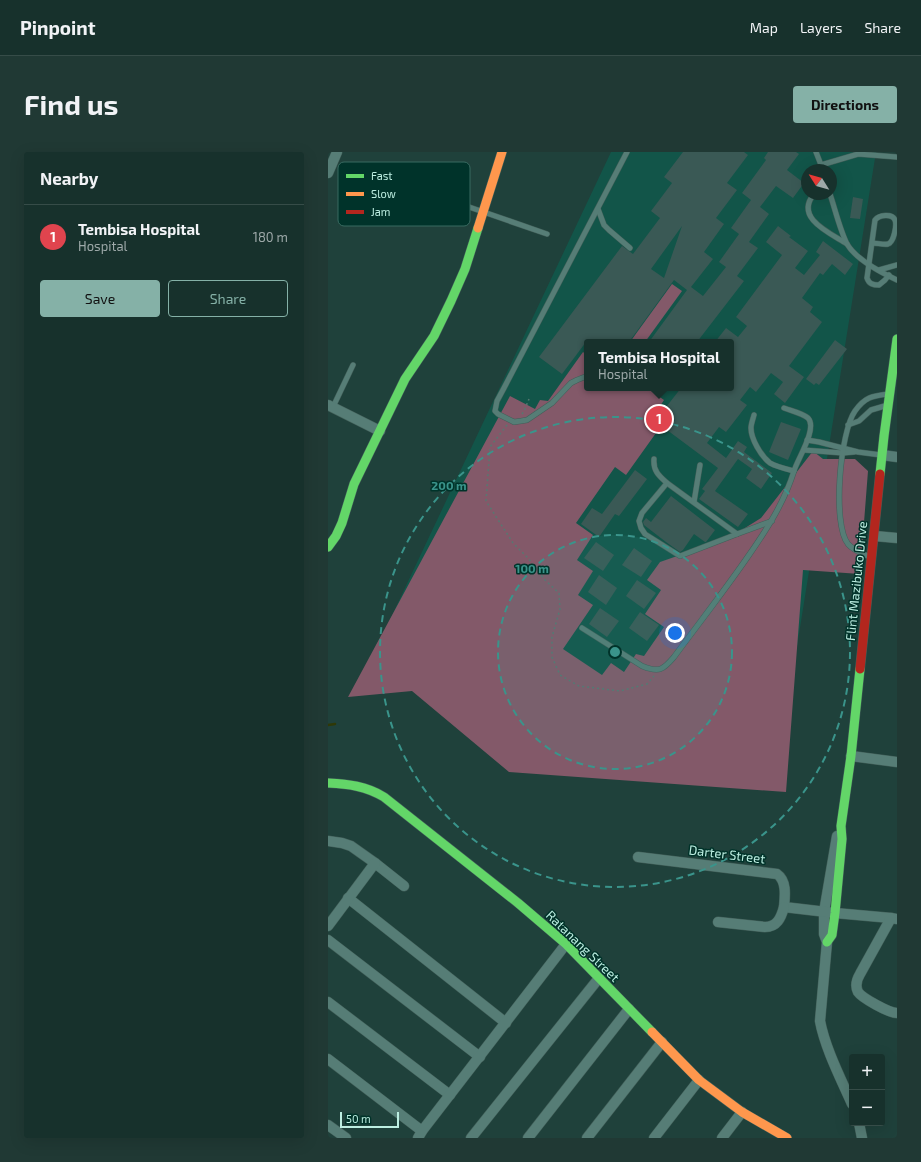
<!DOCTYPE html>
<meta charset="utf-8">
<style>
body{margin:0;font-family:"Exo 2",sans-serif;background:#203934;color:#f1f3f6}
.controls{position:absolute;right:12px;bottom:12px;display:grid;overflow:hidden;border-radius:4px;box-shadow:0 4px 16px #0002}
.controls button{width:36px;height:36px;display:grid;place-items:center;padding:0;border:0;border-bottom:1px solid #364c48;background:#17312c;color:#f1f3f6;font:20px sans-serif}
.compass{position:absolute;left:473px;top:12px;width:36px;height:36px;border-radius:50%;background:#17312c;box-shadow:0 4px 16px #0002;rotate:307deg}
.scale{position:absolute;left:12px;bottom:10px;width:59px;box-sizing:border-box;padding-left:4px;border:2px solid #bceee1;border-top:0;font-size:11px;line-height:14px;white-space:nowrap;color:#bceee1;-webkit-text-stroke:3px #00332a;paint-order:stroke}
.you{position:absolute;left:347px;top:481px;width:14px;height:14px;margin:-10px;border:3px solid #fff;border-radius:50%;background:#1a73e8;box-shadow:0 0 0 6px #1a73e833}
.badge{display:grid;place-items:center;width:26px;height:26px;border-radius:50%;background:#85b1a7;color:#fff;font-size:13px;font-weight:700}
.pin{position:absolute;translate:-50% -50%;border:2px solid #fff;box-shadow:0 1px 4px #0006}
.popup{position:absolute;left:256px;top:187px;width:150px;height:52px;box-sizing:border-box;display:grid;place-content:center;border-radius:4px;background:#17312c;filter:drop-shadow(0 1px 3px #0005);font-size:13px;white-space:nowrap;color:#9ea9a9}
.popup b{font-size:15px;color:#f1f3f6}
.popup::after{content:'';position:absolute;left:50%;top:100%;margin-left:-8px;border:8px solid transparent;border-top-color:#17312c}
.list{margin:0;padding:0;list-style:none}
h2{display:flex;justify-content:space-between;align-items:center;height:52px;margin:0;padding:0 16px;font-size:17px}
h2 small{font-size:13px;font-weight:400;color:#9ea9a9}
.list li{display:grid;grid-template-columns:26px 1fr auto;gap:12px;align-items:center;box-sizing:border-box;height:64px;padding:0 16px;border-top:1px solid #364c48}
.list b{display:block;font-size:15px;white-space:nowrap}
.list p{margin:0;font-size:13px;white-space:nowrap;color:#9ea9a9}
.list em{font-size:13px;font-style:normal;color:#9ea9a9}
.actions{display:flex;gap:8px;padding:12px 16px}
.actions a{flex:1;padding:9px 0;border:1px solid #85b1a7;border-radius:4px;text-align:center;font-size:14px;color:#85b1a7}
.actions .main{background:#85b1a7;color:#111}
.map{position:relative;flex:none;width:569px;height:986px;overflow:hidden;border-radius:4px}
header{display:flex;align-items:center;gap:24px;box-sizing:border-box;height:56px;padding:0 20px;background:#17312c;border-bottom:1px solid #364c48}
header strong{font-size:19px}
nav{display:flex;gap:22px;margin-inline-start:auto;font-size:14px}
.intro{display:flex;align-items:center;justify-content:space-between;box-sizing:border-box;height:96px;padding:0 24px}
h1{margin:0;font-size:28px}
.button{padding:10px 18px;border-radius:4px;background:#85b1a7;color:#111;font-size:14px;font-weight:700}
main{display:flex;gap:24px;padding:0 24px}
aside{flex:1;background:#17312c;border-radius:4px;box-shadow:0 4px 16px #0002}
.map>svg:first-child{display:block}
.built{fill:#125549;fill-rule:evenodd}
.green{fill:#835969}
.lines{fill:none;stroke-linecap:round;stroke-linejoin:round}
.stream{stroke:#2f3806;stroke-width:2.5}
.building{fill:#3a5955;fill-rule:evenodd}
.lane-casing{stroke:#425f59;stroke-width:6}
.street-casing{stroke:#425f59;stroke-width:11}
.fast-casing{stroke:#425f59;stroke-width:10}
.slow-casing{stroke:#425f59;stroke-width:10}
.jam-casing{stroke:#425f59;stroke-width:10}
.path{stroke:#577871;stroke-width:1.5;stroke-dasharray:2 3;stroke-linecap:butt}
.lane{stroke:#567d76;stroke-width:5}
.street{stroke:#567d76;stroke-width:10}
.fast{stroke:#63d668;stroke-width:9}
.slow{stroke:#ff974d;stroke-width:9}
.jam{stroke:#b3261e;stroke-width:9}
.ring{fill:none;stroke:#3a948b;stroke-width:2;stroke-dasharray:7 5}
.labels{text-anchor:middle;dominant-baseline:central;stroke-width:3;stroke-linejoin:round;paint-order:stroke}
.street-label{font-size:13px;fill:#bceee1;stroke:#00332a}
.key{fill:#00332a;stroke:#386b61;stroke-width:1}
.key-label{font-size:11px;fill:#bceee1}
.centre{fill:#3a948b;stroke:#00332a;stroke-width:2}
.ring-label{font-size:12px;text-anchor:middle;font-weight:bold;fill:#3a948b;stroke:#00332a;stroke-width:3;stroke-linejoin:round;paint-order:stroke}
</style>
<header>
<strong>Pinpoint</strong>
<nav><a>Map</a><a>Layers</a><a>Share</a></nav>
</header>
<div class="intro"><h1>Find us</h1><a class="button">Directions</a></div>
<main>
<aside>
<h2>Nearby<small></small></h2>
<ul class="list">
<li><span class="badge" style="background:#e0444e">1</span><div><b>Tembisa Hospital</b><p>Hospital</p></div><em>180 m</em></li>
</ul>
<div class="actions"><a class="main">Save</a><a>Share</a></div>
</aside>
<div class="map">
<svg width="569" height="986" viewBox="0 0 569 986">
<rect width="100%" height="100%" fill="#1f413b"/>
<path class="built" d="M283,0H548L448,626L50,493ZM479,18H503V42H479ZM259,190H403V236H259Z"/>
<g class="green">
<polygon points="344,132 354,139 317,190 302,190"/>
<polygon points="255,200 259,203 259,236 319,236 336,248 328,260 338,267 298,323 287,315 248,371 265,383 249,408 265,419 250,443 265,453 235,497 274,523 283,511 296,520 308,502 316,504 336,475 317,462 333,438 319,428 332,410 401,386 433,366 485,299 495,307 527,307 540,319 532,422 475,418 458,640 181,620 84,539 20,545 182,244 207,257 212,248 220,249"/>
</g>
<g class="lines">
<polyline class="stream" points="0,573 7,572"/>
</g>
<g class="building">
<path d="M355,0H416L420,3L399,31L409,38L388,66L396,72L376,100L385,107L363,135L375,144L398,115L391,110L411,82L403,76L423,48L414,41L438,8L436,6L440,0H468L471,2L459,18L476,31L465,46L448,34L432,55L441,62L421,90L430,96L409,124L416,129L369,190H321L359,138L346,128L301,190H258L234,222L211,205L294,94L305,102L332,66L323,59L344,31L336,25ZM354,74L336,126L323,117Z"/>
<polygon points="525,45 535,47 532,67 522,66"/>
<polygon points="450,74 463,84 461,85 480,99 467,116 476,123 492,103 488,100 495,89 525,112 517,123 504,112 495,123 492,121 474,146 485,155 482,160 494,170 461,214 476,225 457,251 446,242 455,230 443,221 428,240 422,235 412,248 419,253 398,280 391,275 379,291 398,306 410,289 419,295 416,300 444,321 433,337 418,326 424,317 410,307 387,339 420,362 410,375 371,347 377,339 374,337 390,316 339,278 347,268 335,259 353,236 403,236 403,190 387,190 398,176 410,185 419,174 408,165 454,103 438,90"/>
<polygon points="507,188 519,197 491,233 488,231 486,233 478,227"/>
<polygon points="453,270 473,277 460,308 441,300"/>
<polygon points="307,318 319,327 291,364 287,362 271,385 253,372 264,356 274,362"/>
<polygon points="343,344 387,378 378,390 377,390 366,382 355,398 352,400 338,390 316,373 315,370 318,366 323,370"/>
<polygon points="268,390 286,403 275,419 256,406"/>
<polygon points="306,396 324,409 313,425 294,413"/>
<polygon points="271,423 289,436 278,453 260,440"/>
<polygon points="309,428 328,441 316,457 298,444"/>
<polygon points="272,456 291,469 279,485 261,472"/>
<polygon points="312,460 331,473 319,489 301,476"/>
</g>
<g class="lines">
<g class="lane-casing">
<g id="lane">
<polyline points="488,0 495,18"/>
<polyline points="493,13 530,2 569,5"/>
<path d="M486,42C466,66 502,81 519,92"/>
<path d="M502,42C507,57 512,78 519,92C528,107 554,121 569,128"/>
<polyline points="115,46 219,82"/>
<polyline points="270,57 276,73 281,78 302,96"/>
<path d="M544,91C549,91 556,93 560,92C566,90 569,73 567,68C564,61 551,63 547,68L539,126C541,132 545,133 551,133L557,128L561,123"/>
<polyline points="551,118 569,113"/>
<polyline points="259,224 249,228 243,231 224,251 199,268 193,269 186,270 170,262 167,259 169,249 176,236 299,0"/>
<polyline points="5,255 25,213"/>
<path d="M426,263C425,267 423,272 423,276C423,287 433,304 442,311C449,315 458,317 466,319C469,308 490,276 480,266C474,261 464,259 456,256"/>
<polyline points="520,273 531,269 543,258 560,253"/>
<polyline points="479,288 491,290 530,300 553,303"/>
<polyline points="476,298 515,301 526,300"/>
<path d="M326,307C325,319 331,324 339,331L409,382L444,369"/>
<polyline points="339,331 314,361 311,369 313,376 317,382 352,404 409,382"/>
<polyline points="366,350 372,313"/>
<path d="M544,406C536,402 526,399 520,392C504,372 512,280 527,259C537,245 544,244 560,242"/>
<path d="M254,476L314,514C331,521 335,518 346,505C371,471 397,438 421,403C439,377 456,351 466,319"/>
</g>
</g>
<g class="street-casing">
<g id="street">
<polyline points="0,21 9,0"/>
<polyline points="0,253 52,279"/>
<polyline points="554,303 569,305"/>
<polyline points="547,384 569,386"/>
<polyline points="523,604 569,610"/>
<path d="M509,684L496,760V782L499,790L492,869C497,896 513,927 524,952"/>
<polyline points="0,689 14,691 23,694 47,711 76,734"/>
<path d="M310,705L449,722C459,729 457,744 456,755L507,761L563,766L569,767"/>
<polyline points="20,746 178,871"/>
<path d="M563,766L532,822C529,827 527,834 530,840C534,846 561,861 569,861"/>
<path d="M390,770L437,775C449,775 453,766 456,755"/>
<polyline points="0,774 47,711"/>
<polyline points="0,788 152,905"/>
<polyline points="0,850 122,943"/>
<polyline points="0,907 94,979"/>
<polyline points="531,971 534,986"/>
<polyline points="0,973 18,986"/>
<polyline points="90,986 94,979 238,792"/>
<polyline points="143,986 271,826"/>
<polyline points="200,986 301,857"/>
<polyline points="259,986 334,890"/>
<polyline points="326,986 371,928"/>
<polyline points="394,986 414,960"/>
</g>
</g>
<g class="fast-casing">
<g id="fast">
<polyline points="552,322 556,284 569,187"/>
<polyline points="0,395 8,384 14,371 26,332 77,227 106,184 123,149 137,117 150,76"/>
<path d="M0,631C20,632 38,634 56,645L190,751L238,792L324,880"/>
<polyline points="499,790 504,783 507,761 514,687 513,674 523,604 532,517"/>
</g>
</g>
<g class="slow-casing">
<g id="slow">
<polyline points="150,76 174,0"/>
<polyline points="324,880 371,928 414,960 459,986"/>
</g>
</g>
<g class="jam-casing">
<polyline id="jam" points="532,517 552,322"/>
</g>
<g class="path">
<polyline points="194,262 196,259 201,247"/>
<polyline points="179,273 162,295 158,349 185,391 200,406 217,428 231,441 232,457 224,485 224,505 232,523 251,534 292,539 319,532 326,524"/>
</g>
<use href="#lane" class="lane"/>
<use href="#street" class="street"/>
<use href="#fast" class="fast"/>
<use href="#slow" class="slow"/>
<use href="#jam" class="jam"/>
</g>
<circle cx="287" cy="500" r="117" fill="#3a948b" fill-opacity=".12"/>
<g class="ring">
<circle cx="287" cy="500" r="117"/>
<circle cx="287" cy="500" r="235"/>
</g>
<g class="labels">
<g class="street-label">
<text transform="translate(528 429) rotate(-84)">Flint Mazibuko Drive</text>
<text transform="translate(399 702) rotate(7)">Darter Street</text>
<text transform="translate(255 794) rotate(44)">Ratanang Street</text>
</g>
</g>
<rect x="10" y="10" width="132" height="64" rx="6" class="key"/>
<rect x="18" y="22" width="18" height="4" fill="#63d668"/>
<rect x="18" y="40" width="18" height="4" fill="#ff974d"/>
<rect x="18" y="58" width="18" height="4" fill="#b3261e"/>
<g class="key-label">
<text x="43" y="28">Fast</text>
<text x="43" y="46">Slow</text>
<text x="43" y="64">Jam</text>
</g>
<circle cx="287" cy="500" r="6" class="centre"/>
<g class="ring-label">
<text x="121" y="338">200 m</text>
<text x="204" y="421">100 m</text>
</g>
</svg>
<div class="controls">
<button>+</button>
<button>−</button>
</div>
<svg class="compass" viewBox="-18 -18 36 36"><path d="M0-13l5 13h-10z" fill="#e53935"/><path d="M0 13l5-13h-10z" fill="#9ea9a9"/></svg>
<div class="scale">50 m</div>
<div class="you"></div>
<div class="pin badge" style="left:331px;top:267px;background:#e0444e">1</div>
<div class="popup"><b>Tembisa Hospital</b>Hospital</div>
</div>
</main>
